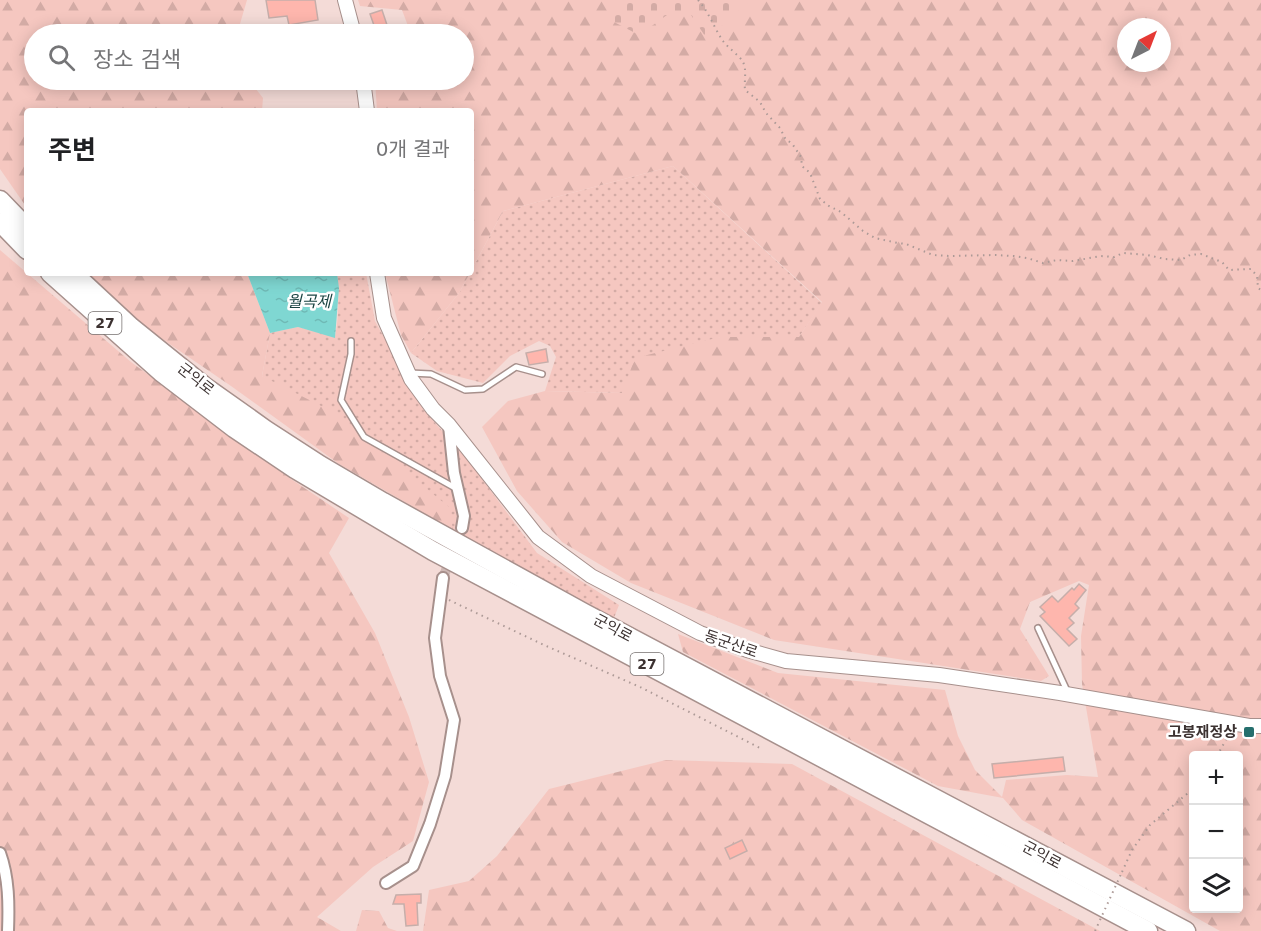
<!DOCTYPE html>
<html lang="ko">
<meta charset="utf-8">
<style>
body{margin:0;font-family:"DejaVu Sans","Noto Sans KR",sans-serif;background:#f2f2f2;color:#202124}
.controls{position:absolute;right:18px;bottom:18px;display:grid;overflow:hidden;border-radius:6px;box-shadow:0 3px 15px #0003}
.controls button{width:54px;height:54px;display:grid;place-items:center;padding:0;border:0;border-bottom:2px solid #e0e0e0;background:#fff;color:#202124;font:30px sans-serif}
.compass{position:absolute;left:1117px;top:18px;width:54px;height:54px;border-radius:50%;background:#fff;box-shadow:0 3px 15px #0003;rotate:42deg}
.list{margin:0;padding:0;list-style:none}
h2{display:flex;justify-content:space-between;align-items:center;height:78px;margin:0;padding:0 24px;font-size:26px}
h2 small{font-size:20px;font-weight:400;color:#757577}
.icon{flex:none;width:33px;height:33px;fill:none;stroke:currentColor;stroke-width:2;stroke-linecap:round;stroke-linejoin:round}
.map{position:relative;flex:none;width:1261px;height:931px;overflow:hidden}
.search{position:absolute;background:#fff;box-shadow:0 3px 15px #0003;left:24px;top:24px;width:450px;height:66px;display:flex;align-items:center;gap:15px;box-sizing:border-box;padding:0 21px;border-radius:33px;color:#757577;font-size:22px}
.panel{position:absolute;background:#fff;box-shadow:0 3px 15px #0003;left:24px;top:108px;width:450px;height:168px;border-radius:6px}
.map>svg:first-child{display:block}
.grass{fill:url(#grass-dots)}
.forest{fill:url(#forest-firs);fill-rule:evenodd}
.cemetery{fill:url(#cemetery-stones)}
.water{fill:url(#water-ripples)}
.building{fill:#feb6ad;stroke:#c6aeaa;stroke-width:1.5}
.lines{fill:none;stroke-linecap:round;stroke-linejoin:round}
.minor-tunnel{stroke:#cfb9b6;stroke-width:10;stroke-dasharray:10 5;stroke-linecap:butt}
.service-casing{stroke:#a7908c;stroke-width:8}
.minor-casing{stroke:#a7908c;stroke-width:14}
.tertiary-casing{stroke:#a7908c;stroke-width:16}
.trunk-casing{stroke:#a7908c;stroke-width:21}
.path{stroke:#ac9996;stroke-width:2;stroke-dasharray:1.5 4.5;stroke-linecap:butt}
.service{stroke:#fff;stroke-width:5}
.minor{stroke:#fff;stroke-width:10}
.tertiary{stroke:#fff;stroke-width:14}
.trunk{stroke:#fff;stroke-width:18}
.path-bridge{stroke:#ac9996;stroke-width:2;stroke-dasharray:1.5 4.5;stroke-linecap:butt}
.poi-dot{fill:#256f6d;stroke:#fff;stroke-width:2}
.labels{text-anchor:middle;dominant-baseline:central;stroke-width:5;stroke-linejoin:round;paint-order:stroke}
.shield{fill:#fff;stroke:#76706f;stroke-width:1.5}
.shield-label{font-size:14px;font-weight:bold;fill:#3c3231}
.street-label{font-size:15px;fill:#3c3231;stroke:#fff}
.poi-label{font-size:15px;font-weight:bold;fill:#3c3231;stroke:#fff;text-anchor:end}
.water-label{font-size:16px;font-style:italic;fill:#194341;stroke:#fff}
</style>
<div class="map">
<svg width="1261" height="931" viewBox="0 0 1261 931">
<defs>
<pattern id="grass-dots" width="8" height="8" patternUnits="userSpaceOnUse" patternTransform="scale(1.5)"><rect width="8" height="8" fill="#f5c7c0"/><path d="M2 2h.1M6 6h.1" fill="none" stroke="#d3aba5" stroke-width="1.8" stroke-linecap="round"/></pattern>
<pattern id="forest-firs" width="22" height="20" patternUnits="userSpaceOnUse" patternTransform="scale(1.5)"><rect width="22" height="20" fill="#f5c7c0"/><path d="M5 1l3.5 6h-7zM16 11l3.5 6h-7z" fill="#d3aba5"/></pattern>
<pattern id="cemetery-stones" width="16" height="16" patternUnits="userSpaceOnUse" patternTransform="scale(1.5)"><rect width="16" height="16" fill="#f5c7c0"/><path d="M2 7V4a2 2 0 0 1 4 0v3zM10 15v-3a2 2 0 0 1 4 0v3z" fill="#d3aba5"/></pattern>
<pattern id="water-ripples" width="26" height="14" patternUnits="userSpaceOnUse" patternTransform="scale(1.5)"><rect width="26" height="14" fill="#7fd7d2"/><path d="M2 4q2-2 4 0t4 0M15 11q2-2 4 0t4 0" fill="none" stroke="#6fb9b5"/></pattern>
</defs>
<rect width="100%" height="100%" fill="#f4dbd7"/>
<g class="grass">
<polygon points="673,166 822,303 799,337 720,337 622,393 545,391 556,357 550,346 539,341 510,356 483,383 437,371 411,353 459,293 470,273 471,273 471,271 503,211"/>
<path d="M337,273H366L375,321L423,409L470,463L537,553L619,605L614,618L453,530L262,376L270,333L298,327L335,337C339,317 339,294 337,273Z"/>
</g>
<g class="forest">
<polygon points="0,0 247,0 237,34 34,34 34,80 249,80 263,98 262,111 27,111 27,208 0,169"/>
<path d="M358,0H1261V931H1220L1022,820L1003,798L938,786L683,652L678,634L778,673L945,690L958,736L975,770L1002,797L1006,780L1067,775L1098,777L1082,684L1081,636L1089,585L1079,581L1030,602L1020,629L1049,676L1041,681L774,640L631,583L562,542L517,491L482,427L508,401L545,391L622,393L635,358L720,337H799L822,302L673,166L503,211L471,271V111H377L375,80H464V34H411L402,10L360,6ZM1126,27H1162V63H1126ZM1194,756H1238V908H1194Z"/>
<polygon points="0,250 131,362 291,479 349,518 329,553 375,633 409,717 429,782 413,841 373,867 317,917 341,931 0,931"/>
<polygon points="82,273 247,273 270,333 262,376 331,411 449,507 453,530 339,464 231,386 111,304"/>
<polygon points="385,273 470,273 459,293 411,353 401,335"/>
<polygon points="666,760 792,764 1100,931 423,931 429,890 469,881 497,856 549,789"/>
<polygon points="362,910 379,911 388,928 397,931 356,931"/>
</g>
<polygon class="cemetery" points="618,0 751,0 707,39 691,15 667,15 639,35 614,22 617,1"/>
<polygon class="water" points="247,273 337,273 339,288 335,338 298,327 270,333"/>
<g class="building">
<polygon points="266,0 315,0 318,20 289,25 287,16 269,18"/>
<polygon points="382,10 390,34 377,34 370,14"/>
<polygon points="546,349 548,362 529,365 526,353"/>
<polygon points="1079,584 1086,590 1075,604 1079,608 1069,618 1074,623 1067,629 1077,639 1069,646 1040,616 1045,612 1040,607 1052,596 1058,602 1072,588 1074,590"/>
<polygon points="1063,757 1065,771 994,778 992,764"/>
<polygon points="742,840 747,851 730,859 725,848"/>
<polygon points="421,894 421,903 417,903 418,925 406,926 404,904 393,904 396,895"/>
</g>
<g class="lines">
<polyline class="minor-tunnel" points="443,578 462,528"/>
<g class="service-casing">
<g id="service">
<polyline points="351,341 351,354 341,400 364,437 457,489"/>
<polyline points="410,373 431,374 465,390 483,389 516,367 542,374"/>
<polyline points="1038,628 1068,693"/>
</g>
</g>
<g class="minor-casing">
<g id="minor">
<polyline points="449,426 454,473 464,516 462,528"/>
<path d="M0,853C9,878 9,905 8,931"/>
<polyline points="386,883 413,866 430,824 445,776 454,720 440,676 435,638 443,578"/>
</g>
</g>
<g class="tertiary-casing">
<g id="tertiary">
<polyline points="345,0 354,34"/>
<polyline points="363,80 367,111"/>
<polyline points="377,273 384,318 411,379 433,409 449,425 538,537 591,576 700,633 747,650 786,661 939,675 1060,693 1249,726 1261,726"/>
</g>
</g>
<g class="trunk-casing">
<g id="trunk">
<polyline points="0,200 27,228"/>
<polyline points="0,222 27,250"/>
<polyline points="50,273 161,372 234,428 295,469 433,551 1148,931"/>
<polyline points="73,273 131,327 204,386 266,430 320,465 383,502 584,613 1186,931"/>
</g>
</g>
<g class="path">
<path d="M698,0C709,12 714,28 723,41C728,48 739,55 743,62C747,70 744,81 745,90L760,102L766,113L780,128L785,138L793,145L801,157L802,166L810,173L820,199L829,206L841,212L863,231L875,238L898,243L906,244L933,255L949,256L995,255L1014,256L1027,258L1043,263L1057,260L1073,261L1101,256L1114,257L1123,253L1147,255L1165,259L1181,260L1190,255L1201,254L1222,262L1229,270L1251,269L1257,276L1258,288L1261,290"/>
<polyline points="449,600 544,645 640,687 762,749"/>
<polyline points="1217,756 1229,734"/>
<polyline points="1122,872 1132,850 1150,825 1194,788"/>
</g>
<use href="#service" class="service"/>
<use href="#minor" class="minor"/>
<use href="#tertiary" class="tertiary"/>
<use href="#trunk" class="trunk"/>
<polyline class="path-bridge" points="1095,931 1122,872"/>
</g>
<rect class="poi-dot" x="1243" y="726" width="12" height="12" rx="3"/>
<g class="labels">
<g class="shield">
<rect x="88.5" y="312" width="33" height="22" rx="4.5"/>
<rect x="630.5" y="653" width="33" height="22" rx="4.5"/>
</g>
<g class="shield-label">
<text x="105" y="323">27</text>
<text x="647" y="664">27</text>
</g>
<g class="street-label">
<text transform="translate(196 379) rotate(38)">군익로</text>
<text transform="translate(613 628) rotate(28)">군익로</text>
<text transform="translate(731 644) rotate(19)">동군산로</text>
<text transform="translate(1042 855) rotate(28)">군익로</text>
</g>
<g class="poi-label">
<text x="1237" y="732">고봉재정상</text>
</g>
<g class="water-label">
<text x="309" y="301">월곡제</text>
</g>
</g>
</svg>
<div class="controls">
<button>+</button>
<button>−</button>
<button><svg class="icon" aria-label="layers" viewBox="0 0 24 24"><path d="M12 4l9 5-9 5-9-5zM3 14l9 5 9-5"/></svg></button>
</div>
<svg class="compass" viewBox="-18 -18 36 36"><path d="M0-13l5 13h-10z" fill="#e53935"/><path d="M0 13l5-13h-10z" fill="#757577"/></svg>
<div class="search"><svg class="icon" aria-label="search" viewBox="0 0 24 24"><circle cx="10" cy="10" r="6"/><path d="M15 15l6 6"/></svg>장소 검색</div>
<section class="panel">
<h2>주변<small>0개 결과</small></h2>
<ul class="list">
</ul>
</section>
</div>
